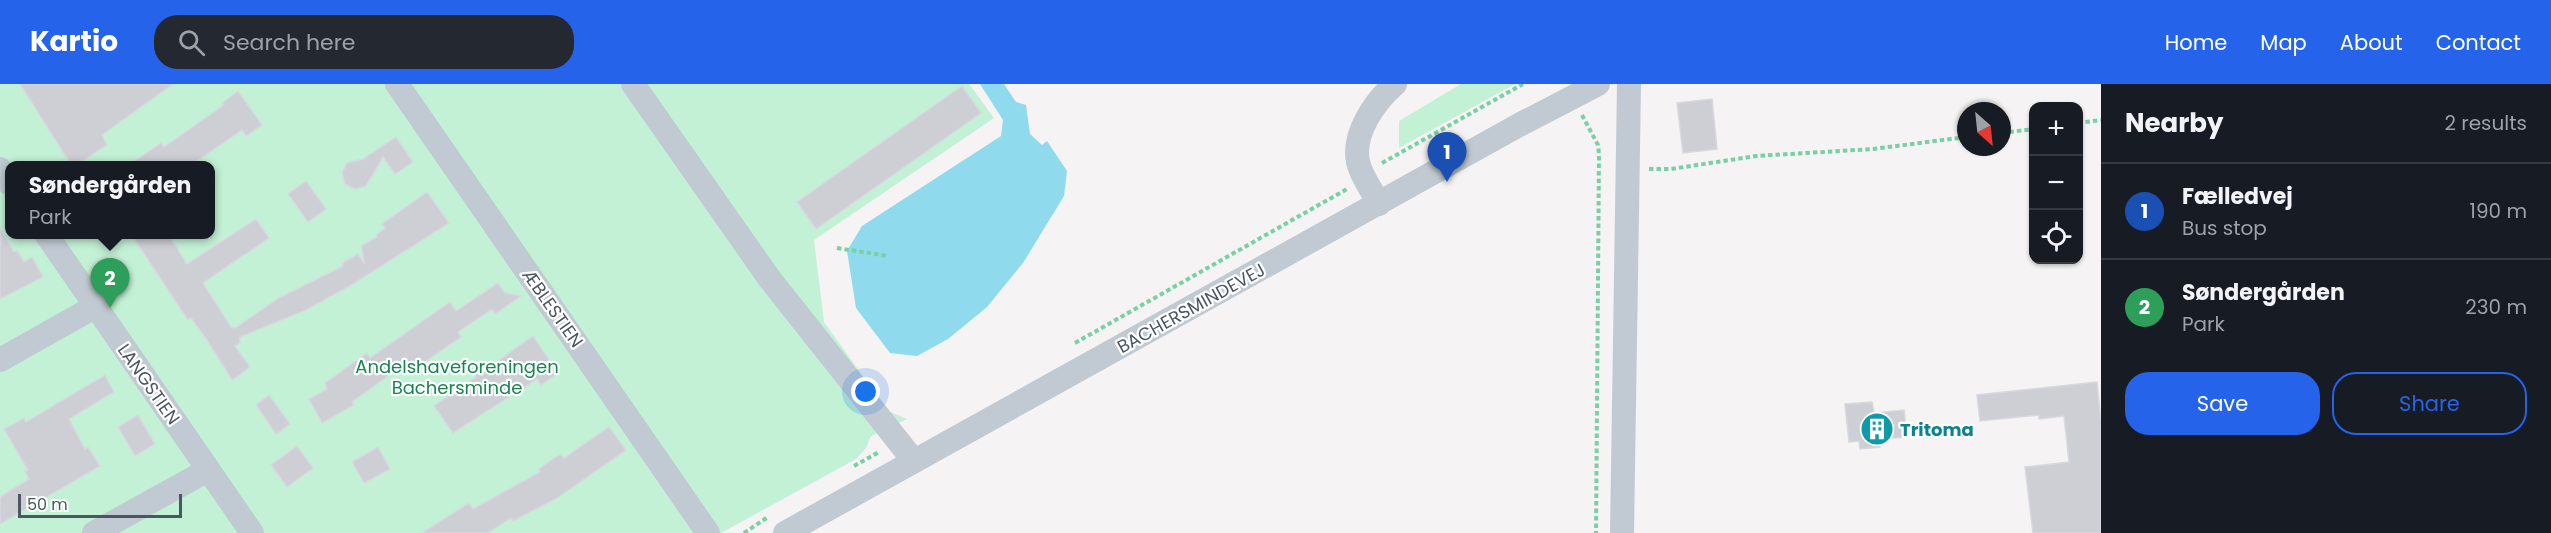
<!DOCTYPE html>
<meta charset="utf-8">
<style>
body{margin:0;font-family:Poppins,sans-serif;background:#242831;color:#f1f3f6}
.controls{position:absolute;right:18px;top:18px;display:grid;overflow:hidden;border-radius:12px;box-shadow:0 2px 4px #0004}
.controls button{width:54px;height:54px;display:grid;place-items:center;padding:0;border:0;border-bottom:2px solid #363941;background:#171b24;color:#f1f3f6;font:30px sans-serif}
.compass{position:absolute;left:1957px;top:18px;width:54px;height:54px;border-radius:50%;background:#171b24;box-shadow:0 2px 4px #0004;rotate:153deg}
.scale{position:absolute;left:18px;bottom:15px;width:164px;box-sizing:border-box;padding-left:6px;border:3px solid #4a5661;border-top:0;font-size:16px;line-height:21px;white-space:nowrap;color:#4a5661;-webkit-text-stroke:4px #fff;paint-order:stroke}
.you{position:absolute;left:866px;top:308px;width:21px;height:21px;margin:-15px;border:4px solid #fff;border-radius:50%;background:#1a73e8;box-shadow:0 0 0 9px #1a73e833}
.badge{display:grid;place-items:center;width:39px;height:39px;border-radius:50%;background:#2563eb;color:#fff;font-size:20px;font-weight:700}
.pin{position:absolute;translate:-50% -50px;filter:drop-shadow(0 2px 3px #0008)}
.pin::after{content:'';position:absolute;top:32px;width:21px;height:18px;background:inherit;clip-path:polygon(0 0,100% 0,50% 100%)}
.popup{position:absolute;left:5px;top:77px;width:210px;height:78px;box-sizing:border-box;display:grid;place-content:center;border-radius:12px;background:#171b24;filter:drop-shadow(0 2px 4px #0005);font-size:20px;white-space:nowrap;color:#9ea1a6}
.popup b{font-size:22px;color:#f1f3f6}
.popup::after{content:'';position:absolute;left:50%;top:100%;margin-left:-12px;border:12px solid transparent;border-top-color:#171b24}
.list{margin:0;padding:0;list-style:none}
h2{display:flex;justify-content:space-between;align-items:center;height:78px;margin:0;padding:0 24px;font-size:26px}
h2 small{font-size:20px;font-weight:400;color:#9ea1a6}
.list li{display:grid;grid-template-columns:39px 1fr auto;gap:18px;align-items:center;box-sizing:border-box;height:96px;padding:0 24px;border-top:2px solid #363941}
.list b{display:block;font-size:22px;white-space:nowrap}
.list p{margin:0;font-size:20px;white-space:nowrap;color:#9ea1a6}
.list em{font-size:20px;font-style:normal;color:#9ea1a6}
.actions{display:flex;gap:12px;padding:18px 24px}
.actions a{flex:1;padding:14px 0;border:2px solid #2563eb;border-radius:24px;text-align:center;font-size:21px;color:#2563eb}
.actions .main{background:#2563eb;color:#fff}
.icon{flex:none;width:33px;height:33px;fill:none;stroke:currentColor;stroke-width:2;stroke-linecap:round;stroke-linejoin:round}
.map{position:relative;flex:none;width:2101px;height:449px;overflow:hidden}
header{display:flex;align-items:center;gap:36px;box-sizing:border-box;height:84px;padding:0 30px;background:#2563eb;color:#fff}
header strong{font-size:28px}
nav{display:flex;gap:33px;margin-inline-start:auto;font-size:21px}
.search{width:420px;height:54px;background:#242831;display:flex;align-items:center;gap:15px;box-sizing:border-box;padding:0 21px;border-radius:24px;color:#9ea1a6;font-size:22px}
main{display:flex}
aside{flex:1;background:#171b24}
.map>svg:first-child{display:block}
.green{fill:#c3f1d5;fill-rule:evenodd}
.water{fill:#90daee}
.building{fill:#cdcfd5;stroke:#d7d9de;stroke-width:1.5}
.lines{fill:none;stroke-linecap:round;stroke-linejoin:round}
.path{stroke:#7ad0a6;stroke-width:4;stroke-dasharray:4.5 3;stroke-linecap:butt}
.minor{stroke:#c1cad2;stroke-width:24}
.labels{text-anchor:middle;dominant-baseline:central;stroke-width:4.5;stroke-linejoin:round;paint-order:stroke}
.street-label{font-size:18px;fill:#4a5661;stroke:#fff}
.park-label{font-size:18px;fill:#17864f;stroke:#fff}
.culture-label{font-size:18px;font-weight:bold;fill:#0d838f;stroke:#fff;text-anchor:start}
</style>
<header>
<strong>Kartio</strong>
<div class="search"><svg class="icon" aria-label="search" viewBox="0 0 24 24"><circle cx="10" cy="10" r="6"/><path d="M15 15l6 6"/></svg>Search here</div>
<nav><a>Home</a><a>Map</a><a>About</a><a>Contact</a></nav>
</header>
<main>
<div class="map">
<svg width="2101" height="449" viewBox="0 0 2101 449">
<rect width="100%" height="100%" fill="#f5f3f3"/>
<g class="green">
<path d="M0,0H969L994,34L814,156L824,238L888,327L907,335L871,352L866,364L856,375L721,449H0ZM9,82H210V150H9Z"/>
<polygon points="1461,0 1515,0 1399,64 1399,37"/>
</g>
<polygon class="water" points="980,0 1004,0 1016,18 1026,21 1030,50 1042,61 1047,57 1067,87 1064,112 1023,179 987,223 948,255 917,272 890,269 856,224 847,167 862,142 1001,52 1003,36"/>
<g class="building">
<polygon points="20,0 173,0 102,51 107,61 76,81 72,81 63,68"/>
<polygon points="962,2 981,29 816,145 797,118"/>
<polygon points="238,7 262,41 246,52 242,46 191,81 129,81 161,59 164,63 224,21 222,19"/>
<polygon points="1712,15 1717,65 1683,69 1677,19"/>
<polygon points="396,53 413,78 395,90 383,73 366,102 355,105 345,100 342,89 347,79 363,75"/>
<polygon points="306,97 326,125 308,138 288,110"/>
<polygon points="427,108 449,139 353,200 306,226 240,253 240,259 235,262 250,283 232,296 207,256 191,234 188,236 131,150 168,150 187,180 256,135 269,154 203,199 231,243 235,244 279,214 343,182 342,179 358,170 365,180 361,162 377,153 376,151 385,144 382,140"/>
<polygon points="0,144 14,168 17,166 24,178 32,173 43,193 0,215"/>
<polygon points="498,199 505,209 521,212 495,230 492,225 458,248 461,253 410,288 405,280 352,318 354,321 322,339 309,315 327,305 325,299 367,269 370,274 450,218 456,227"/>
<polygon points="533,252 558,289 541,301 537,295 453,349 434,322 476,293 474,288 489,277 492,281"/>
<polygon points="105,291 114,308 69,335 85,365 88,363 100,382 0,440 0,413 29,395 25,387 28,386 4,345 24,334 26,338"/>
<polygon points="2097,298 2101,339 2101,449 2033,449 2025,383 2069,378 2064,332 2039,335 2039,331 1980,337 1977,311"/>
<polygon points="269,311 290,340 276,350 256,321"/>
<polygon points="1872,318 1874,329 1904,326 1907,353 1879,355 1880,363 1860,365 1859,357 1849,358 1845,320"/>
<polygon points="138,331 155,360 135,372 118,343"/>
<polygon points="609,343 626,366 557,414 513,437 511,434 488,449 422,449 469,419 473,425 540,388 539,385 560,370 564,374"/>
<polygon points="297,362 313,384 287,403 271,381"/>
<polygon points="378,363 390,385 364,399 352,378"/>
</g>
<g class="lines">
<g class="path">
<polyline points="1582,31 1598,61 1599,70 1596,449"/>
<polyline points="2078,39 2101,36"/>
<polyline points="2002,49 2034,45"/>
<polyline points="1382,79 1523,0"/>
<polyline points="1649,85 1671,85 1756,72 1873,65 1966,53"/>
<polyline points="837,164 888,172"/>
<polyline points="1075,259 1347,105"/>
<polyline points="854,382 879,368"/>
<polyline points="744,449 768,433"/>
</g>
<g class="minor">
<polyline points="397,0 708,449"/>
<polyline points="633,0 769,194 914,377"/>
<polyline points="0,85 9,99"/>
<path d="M1379,120C1373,108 1361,92 1358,78C1352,50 1375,17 1395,0"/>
<polyline points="46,150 252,449"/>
<polyline points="0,276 96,222"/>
<polyline points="94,449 208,386"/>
<polyline points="785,449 1519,41 1598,0"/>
<polyline points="1622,449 1629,0"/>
</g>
</g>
<defs>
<g id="building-disc" transform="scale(1.725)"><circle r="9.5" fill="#0f9aa8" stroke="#fff"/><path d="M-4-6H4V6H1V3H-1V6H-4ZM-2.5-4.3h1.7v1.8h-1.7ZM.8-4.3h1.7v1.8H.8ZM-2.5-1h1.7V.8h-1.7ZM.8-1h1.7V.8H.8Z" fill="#fff"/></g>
</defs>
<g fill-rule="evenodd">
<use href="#building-disc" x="1877" y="345"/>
</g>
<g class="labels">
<g class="street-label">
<text transform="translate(553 224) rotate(55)">ÆBLESTIEN</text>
<text transform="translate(1191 224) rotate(-29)">BACHERSMINDEVEJ</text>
<text transform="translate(149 300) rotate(55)">LANGSTIEN</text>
</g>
<g class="park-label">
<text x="457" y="282">Andelshaveforeningen<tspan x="457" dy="21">Bachersminde</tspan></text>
</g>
<g class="culture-label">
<text x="1900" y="345">Tritoma</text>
</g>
</g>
</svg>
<div class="controls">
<button>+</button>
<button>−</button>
<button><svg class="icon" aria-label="locate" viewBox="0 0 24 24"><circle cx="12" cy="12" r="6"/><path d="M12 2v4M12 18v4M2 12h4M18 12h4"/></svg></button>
</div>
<svg class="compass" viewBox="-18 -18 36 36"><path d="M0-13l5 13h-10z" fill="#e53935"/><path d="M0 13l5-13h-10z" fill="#9ea1a6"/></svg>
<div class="scale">50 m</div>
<div class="you"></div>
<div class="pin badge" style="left:1447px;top:98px;background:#1a4fb4">1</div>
<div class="pin badge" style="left:110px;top:224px;background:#2e9e5b">2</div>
<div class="popup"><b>Søndergården</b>Park</div>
</div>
<aside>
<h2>Nearby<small>2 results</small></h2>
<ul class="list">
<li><span class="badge" style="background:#1a4fb4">1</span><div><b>Fælledvej</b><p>Bus stop</p></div><em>190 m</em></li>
<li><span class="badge" style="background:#2e9e5b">2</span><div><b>Søndergården</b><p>Park</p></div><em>230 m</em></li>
</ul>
<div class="actions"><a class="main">Save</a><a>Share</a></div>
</aside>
</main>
